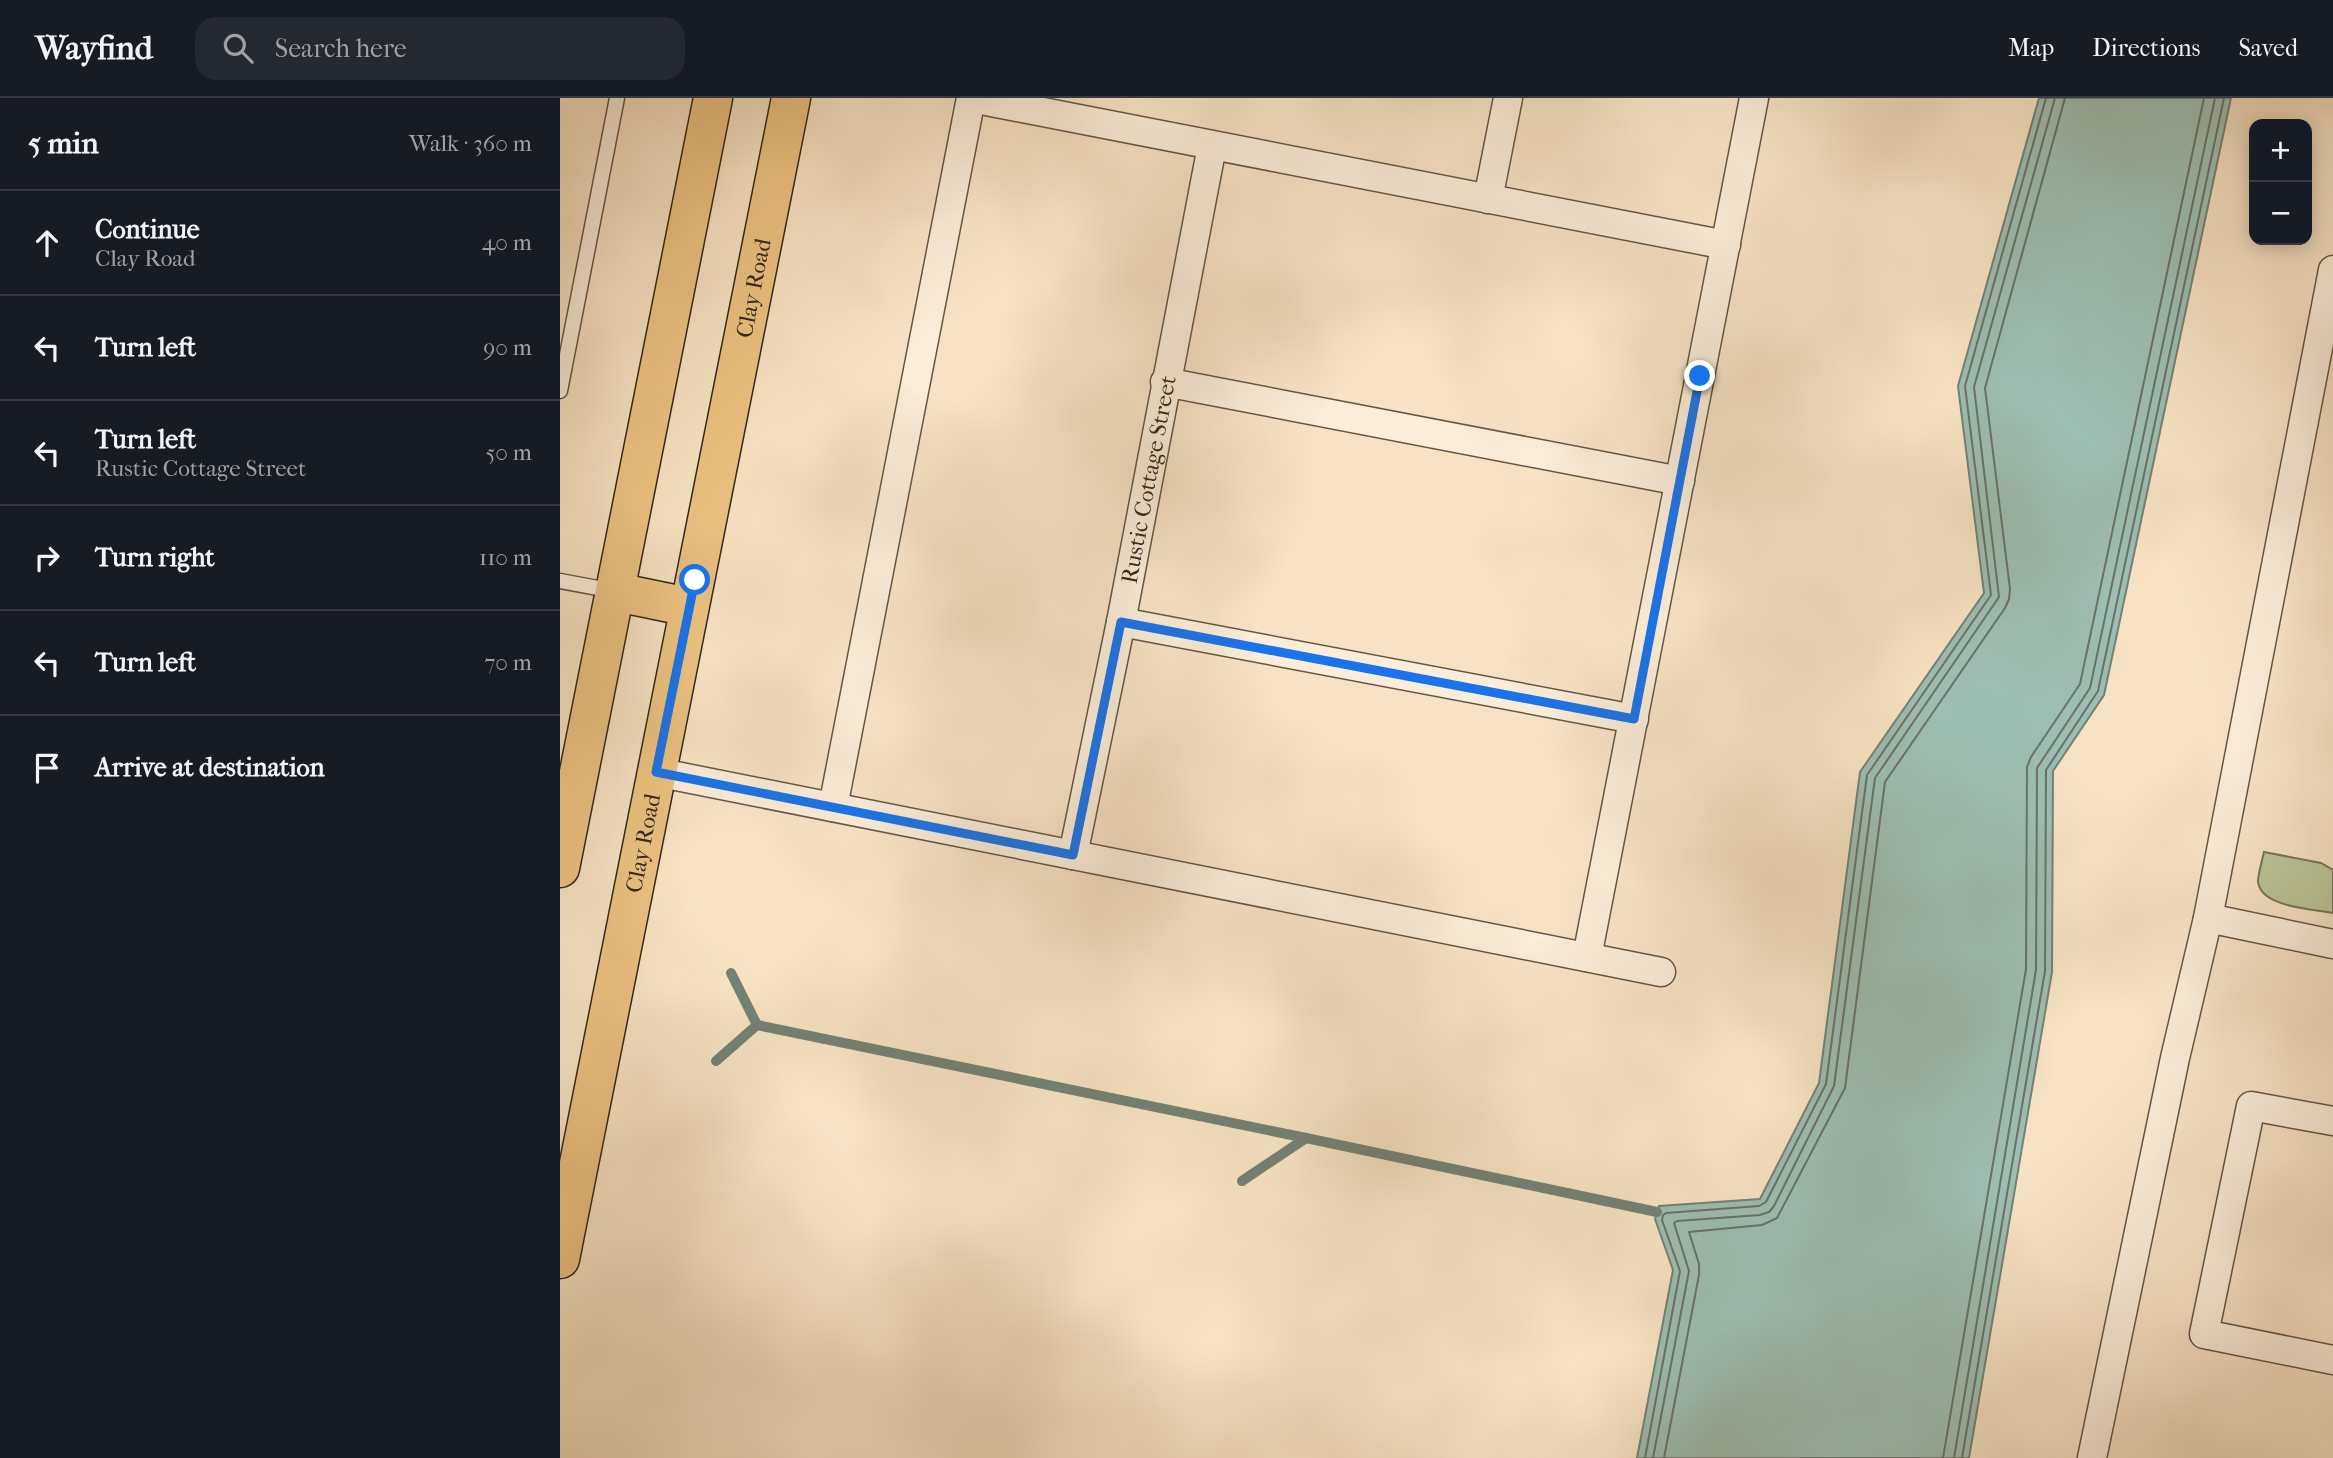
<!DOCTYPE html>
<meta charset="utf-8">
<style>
body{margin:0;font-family:"IM FELL French Canon",serif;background:#242831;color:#f1f3f6}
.controls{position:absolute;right:21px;top:21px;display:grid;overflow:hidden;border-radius:14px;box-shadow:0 4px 18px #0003}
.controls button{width:63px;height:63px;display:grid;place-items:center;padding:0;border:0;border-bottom:2px solid #363941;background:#171b24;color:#f1f3f6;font:35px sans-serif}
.stop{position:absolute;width:21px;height:21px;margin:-16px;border:5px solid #1a73e8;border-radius:50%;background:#fff}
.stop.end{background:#1a73e8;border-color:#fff;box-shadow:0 2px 7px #0008}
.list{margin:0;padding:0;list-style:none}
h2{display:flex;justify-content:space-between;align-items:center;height:91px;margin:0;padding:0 28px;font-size:30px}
h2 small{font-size:23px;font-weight:400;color:#9ea1a6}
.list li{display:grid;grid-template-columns:46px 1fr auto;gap:21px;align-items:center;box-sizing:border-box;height:105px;padding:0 28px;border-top:2px solid #363941}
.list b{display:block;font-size:26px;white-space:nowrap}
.list p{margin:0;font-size:23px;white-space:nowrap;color:#9ea1a6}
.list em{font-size:23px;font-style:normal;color:#9ea1a6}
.icon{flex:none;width:38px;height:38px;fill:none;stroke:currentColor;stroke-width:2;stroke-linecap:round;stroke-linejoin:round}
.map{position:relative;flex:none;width:1773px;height:1360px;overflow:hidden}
header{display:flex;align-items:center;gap:42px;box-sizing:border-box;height:98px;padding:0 35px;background:#171b24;border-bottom:2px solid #363941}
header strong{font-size:33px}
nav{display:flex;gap:38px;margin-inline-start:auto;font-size:24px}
.search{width:490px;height:63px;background:#242831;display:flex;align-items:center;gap:18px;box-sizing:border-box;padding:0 24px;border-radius:21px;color:#9ea1a6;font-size:26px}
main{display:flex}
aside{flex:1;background:#171b24}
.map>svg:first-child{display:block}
.green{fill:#bac496;stroke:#767658;stroke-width:2}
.water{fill:#9dbeb3;stroke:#738276;stroke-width:2}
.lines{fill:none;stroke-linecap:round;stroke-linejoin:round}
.shore{stroke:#687366;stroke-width:2}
.stream{stroke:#738276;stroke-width:10}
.service-casing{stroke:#645744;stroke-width:17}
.minor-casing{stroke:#645744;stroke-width:31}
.primary-casing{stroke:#33281a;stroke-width:41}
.service{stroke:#faedd9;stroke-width:14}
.minor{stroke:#faedd9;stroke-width:28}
.primary{stroke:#ecc282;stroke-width:38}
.route{stroke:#1a73e8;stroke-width:9}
.labels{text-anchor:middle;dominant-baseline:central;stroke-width:7;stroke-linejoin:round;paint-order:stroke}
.street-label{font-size:23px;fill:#33281a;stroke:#faedd9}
</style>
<header>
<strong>Wayfind</strong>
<div class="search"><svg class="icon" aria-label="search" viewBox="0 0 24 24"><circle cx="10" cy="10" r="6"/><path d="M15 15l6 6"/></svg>Search here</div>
<nav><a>Map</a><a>Directions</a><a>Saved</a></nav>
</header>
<main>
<aside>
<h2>5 min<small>Walk · 360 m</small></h2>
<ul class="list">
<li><svg class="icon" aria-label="ahead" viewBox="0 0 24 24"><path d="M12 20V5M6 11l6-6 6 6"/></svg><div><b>Continue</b><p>Clay Road</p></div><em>40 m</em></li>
<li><svg class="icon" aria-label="left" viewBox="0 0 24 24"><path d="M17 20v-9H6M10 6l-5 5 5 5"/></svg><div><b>Turn left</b></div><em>90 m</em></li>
<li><svg class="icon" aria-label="left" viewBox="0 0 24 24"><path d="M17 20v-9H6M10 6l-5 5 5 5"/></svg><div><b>Turn left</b><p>Rustic Cottage Street</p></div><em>50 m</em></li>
<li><svg class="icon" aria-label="right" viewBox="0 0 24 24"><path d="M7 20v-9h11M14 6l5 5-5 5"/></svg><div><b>Turn right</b></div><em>110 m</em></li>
<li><svg class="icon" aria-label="left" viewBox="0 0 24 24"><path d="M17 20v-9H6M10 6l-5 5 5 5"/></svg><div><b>Turn left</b></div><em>70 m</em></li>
<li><svg class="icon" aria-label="arrive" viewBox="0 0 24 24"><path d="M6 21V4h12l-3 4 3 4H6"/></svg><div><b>Arrive at destination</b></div></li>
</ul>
</aside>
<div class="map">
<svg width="1773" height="1360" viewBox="0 0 1773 1360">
<rect width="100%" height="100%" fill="#f7e3c4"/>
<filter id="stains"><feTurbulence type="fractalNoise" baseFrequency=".00286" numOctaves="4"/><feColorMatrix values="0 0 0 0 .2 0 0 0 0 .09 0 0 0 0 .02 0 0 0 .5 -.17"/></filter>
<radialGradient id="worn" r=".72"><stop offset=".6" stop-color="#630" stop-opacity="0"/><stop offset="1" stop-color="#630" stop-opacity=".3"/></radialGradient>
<path class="green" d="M1704,754L1761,765L1773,772V815C1752,811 1698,809 1698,782C1699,773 1702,763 1704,754Z"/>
<polygon class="water" points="1479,0 1671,0 1544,597 1493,673 1492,874 1409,1360 1077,1360 1113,1172 1095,1121 1099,1108 1200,1101 1259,985 1300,674 1424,495 1398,288"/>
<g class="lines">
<g class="shore">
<polyline points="1085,1360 1120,1173 1102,1122 1103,1117 1106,1115 1199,1108 1206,1104 1266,986 1307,677 1431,497 1405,288 1486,0"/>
<polyline points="1093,1360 1129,1173 1114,1125 1117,1123 1200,1117 1209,1114 1214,1108 1274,988 1315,680 1439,499 1414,289 1495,0"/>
<polyline points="1104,1360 1139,1177 1139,1166 1129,1134 1202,1127 1217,1120 1285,990 1325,684 1445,510 1449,501 1450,491 1425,290 1505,0"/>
<polyline points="1383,1360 1466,871 1467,669 1471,659 1520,586 1644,0"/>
<polyline points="1394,1360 1476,872 1477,670 1530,590 1655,0"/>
<polyline points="1402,1360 1485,873 1486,672 1538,593 1664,0"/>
</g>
<g class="stream">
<polyline points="171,875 197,927 746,1040"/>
<polyline points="156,963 197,927"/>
<polyline points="682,1083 746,1040 1097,1114"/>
</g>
<g class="service-casing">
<g id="service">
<polyline points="0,293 57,0"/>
<polyline points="0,483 54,493"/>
</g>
</g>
<g class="minor-casing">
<g id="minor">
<polyline points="411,0 1166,147"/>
<polyline points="928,101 948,0"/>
<polyline points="1773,172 1648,820 1773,846"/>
<polyline points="605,284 1120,383"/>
<polyline points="561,524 1074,621"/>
<polyline points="96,674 1101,874"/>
<polyline points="273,709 411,0"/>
<path id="s1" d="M513,757L561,524L652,48"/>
<polyline points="1027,859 1194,0"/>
<polyline points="1773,1023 1691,1008 1644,1236 1773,1262"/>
<polyline points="1532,1360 1615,960 1648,820"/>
</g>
</g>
<g class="primary-casing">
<g id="primary">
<polyline points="56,494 129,509"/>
<polyline points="0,770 153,0"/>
<path id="s2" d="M0,1161L231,0"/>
</g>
</g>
<use href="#service" class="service"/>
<use href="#minor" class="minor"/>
<use href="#primary" class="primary"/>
</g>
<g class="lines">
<polyline class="route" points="135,482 96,674 513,757 561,524 1074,621 1140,278"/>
</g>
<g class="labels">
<g class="street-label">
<text stroke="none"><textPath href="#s2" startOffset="990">Clay Road</textPath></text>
<text stroke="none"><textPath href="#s1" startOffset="383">Rustic Cottage Street</textPath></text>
<text stroke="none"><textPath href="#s2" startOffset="424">Clay Road</textPath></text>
</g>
</g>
<rect width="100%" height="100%" filter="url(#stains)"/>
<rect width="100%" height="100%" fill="url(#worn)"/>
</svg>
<div class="controls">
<button>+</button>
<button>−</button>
</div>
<div class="stop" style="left:135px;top:482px"></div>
<div class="stop end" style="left:1140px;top:278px"></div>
</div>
</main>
